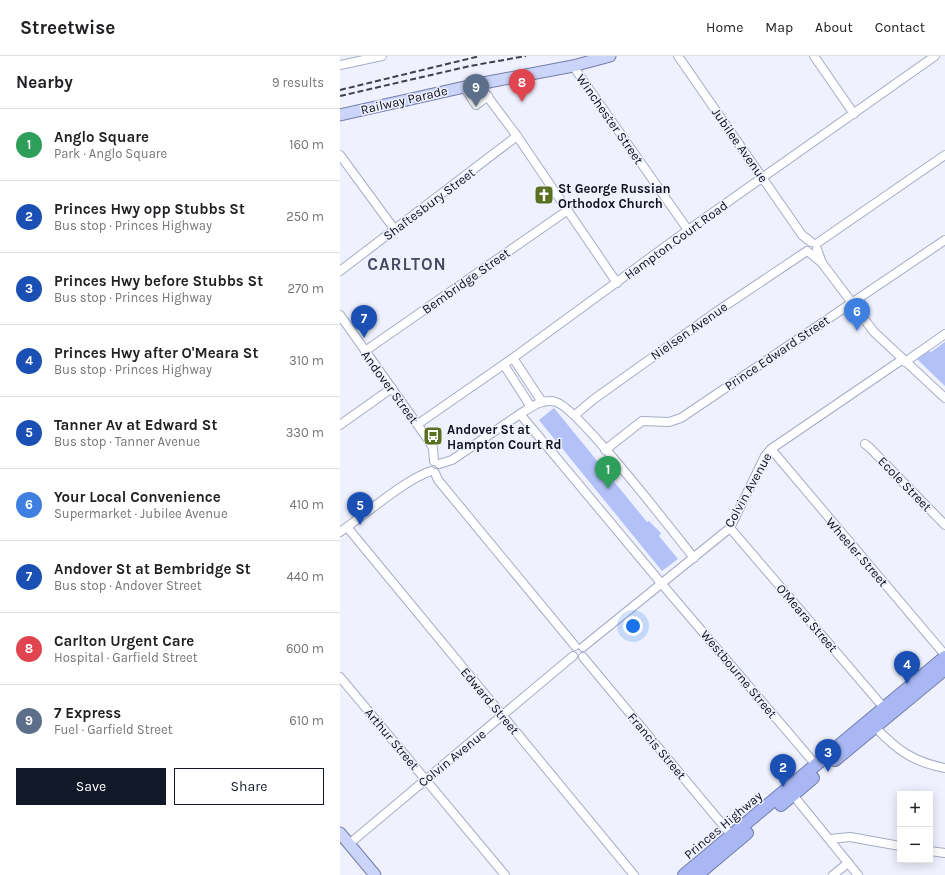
<!DOCTYPE html>
<meta charset="utf-8">
<style>
body{margin:0;font-family:Karla,sans-serif;background:#f2f2f2;color:#202124}
.controls{position:absolute;right:12px;bottom:12px;display:grid;overflow:hidden;border-radius:0px;box-shadow:0 2px 10px #0003}
.controls button{width:36px;height:36px;display:grid;place-items:center;padding:0;border:0;border-bottom:1px solid #e0e0e0;background:#fff;color:#202124;font:20px sans-serif}
.you{position:absolute;left:293px;top:570px;width:14px;height:14px;margin:-10px;border:3px solid #fff;border-radius:50%;background:#1a73e8;box-shadow:0 0 0 6px #1a73e833}
.badge{display:grid;place-items:center;width:26px;height:26px;border-radius:50%;background:#111827;color:#fff;font-size:13px;font-weight:700}
.pin{position:absolute;translate:-50% -33px;filter:drop-shadow(0 1px 2px #0008)}
.pin::after{content:'';position:absolute;top:21px;width:14px;height:12px;background:inherit;clip-path:polygon(0 0,100% 0,50% 100%)}
.list{margin:0;padding:0;list-style:none}
h2{display:flex;justify-content:space-between;align-items:center;height:52px;margin:0;padding:0 16px;font-size:17px}
h2 small{font-size:13px;font-weight:400;color:#757577}
.list li{display:grid;grid-template-columns:26px 1fr auto;gap:12px;align-items:center;box-sizing:border-box;height:72px;padding:0 16px;border-top:1px solid #e0e0e0}
.list b{display:block;font-size:15px;white-space:nowrap}
.list p{margin:0;font-size:13px;white-space:nowrap;color:#757577}
.list em{font-size:13px;font-style:normal;color:#757577}
.actions{display:flex;gap:8px;padding:12px 16px}
.actions a{flex:1;padding:9px 0;border:1px solid #111827;border-radius:0px;text-align:center;font-size:14px;color:#111827}
.actions .main{background:#111827;color:#fff}
.map{position:relative;flex:none;width:605px;height:819px;overflow:hidden}
header{display:flex;align-items:center;gap:24px;box-sizing:border-box;height:56px;padding:0 20px;background:#fff;border-bottom:1px solid #e0e0e0}
header strong{font-size:19px}
nav{display:flex;gap:22px;margin-inline-start:auto;font-size:14px}
main{display:flex}
aside{flex:1;background:#fff}
.map>svg:first-child{display:block}
.green{fill:#b3c1f9}
.lines{fill:none;stroke-linecap:round;stroke-linejoin:round}
.minor-casing{stroke:#a5acc7;stroke-width:10}
.major-casing{stroke:#737ea9;stroke-width:13}
.highway-casing{stroke:#737ea9;stroke-width:14}
.minor{stroke:#fff;stroke-width:8}
.major{stroke:#cbd4f9;stroke-width:11}
.highway{stroke:#a9b8f5;stroke-width:12}
.rail{stroke:#3e404b;stroke-width:2;stroke-dasharray:6 3;stroke-linecap:butt}
.labels{text-anchor:middle;dominant-baseline:central;stroke-width:3;stroke-linejoin:round;paint-order:stroke}
.street-label{font-size:13px;fill:#0f111b;stroke:#eff2fe}
.poi-label{font-size:13px;font-weight:bold;fill:#0f111b;stroke:#eff2fe;text-anchor:start}
.district-label{font-size:17px;font-weight:bold;letter-spacing:1px;fill:#444a61;stroke:#eff2fe}
</style>
<header>
<strong>Streetwise</strong>
<nav><a>Home</a><a>Map</a><a>About</a><a>Contact</a></nav>
</header>
<main>
<aside>
<h2>Nearby<small>9 results</small></h2>
<ul class="list">
<li><span class="badge" style="background:#2e9e5b">1</span><div><b>Anglo Square</b><p>Park · Anglo Square</p></div><em>160 m</em></li>
<li><span class="badge" style="background:#1a4fb4">2</span><div><b>Princes Hwy opp Stubbs St</b><p>Bus stop · Princes Highway</p></div><em>250 m</em></li>
<li><span class="badge" style="background:#1a4fb4">3</span><div><b>Princes Hwy before Stubbs St</b><p>Bus stop · Princes Highway</p></div><em>270 m</em></li>
<li><span class="badge" style="background:#1a4fb4">4</span><div><b>Princes Hwy after O'Meara St</b><p>Bus stop · Princes Highway</p></div><em>310 m</em></li>
<li><span class="badge" style="background:#1a4fb4">5</span><div><b>Tanner Av at Edward St</b><p>Bus stop · Tanner Avenue</p></div><em>330 m</em></li>
<li><span class="badge" style="background:#3f7fe0">6</span><div><b>Your Local Convenience</b><p>Supermarket · Jubilee Avenue</p></div><em>410 m</em></li>
<li><span class="badge" style="background:#1a4fb4">7</span><div><b>Andover St at Bembridge St</b><p>Bus stop · Andover Street</p></div><em>440 m</em></li>
<li><span class="badge" style="background:#e0444e">8</span><div><b>Carlton Urgent Care</b><p>Hospital · Garfield Street</p></div><em>600 m</em></li>
<li><span class="badge" style="background:#5c6f8a">9</span><div><b>7 Express</b><p>Fuel · Garfield Street</p></div><em>610 m</em></li>
</ul>
<div class="actions"><a class="main">Save</a><a>Share</a></div>
</aside>
<div class="map">
<svg width="605" height="819" viewBox="0 0 605 819">
<rect width="100%" height="100%" fill="#eff2fe"/>
<g class="green">
<polygon points="605,286 605,330 577,303 586,294 591,296"/>
<polygon points="214,352 307,466 309,465 321,477 319,480 338,503 322,515 199,364"/>
</g>
<g class="lines">
<g class="minor-casing">
<g id="minor">
<polyline points="338,0 462,179 471,186"/>
<polyline points="474,0 514,58"/>
<polyline points="0,9 42,0"/>
<polyline points="233,10 348,174"/>
<polyline points="138,28 177,80 277,227"/>
<polyline points="124,31 136,49 148,40"/>
<polyline points="0,99 55,174"/>
<polyline points="476,188 605,99"/>
<polyline points="477,193 482,207"/>
<polyline points="470,197 482,207 534,276 605,342"/>
<polyline points="0,215 177,80"/>
<polyline points="0,259 89,385 93,392 94,405"/>
<polyline points="25,295 228,154"/>
<polyline points="173,302 202,346"/>
<polyline points="565,306 605,278"/>
<polyline points="164,309 191,351"/>
<polyline points="235,359 254,343 376,256 467,195"/>
<polyline points="78,368 173,302 348,174 595,0"/>
<polyline points="0,369 52,332"/>
<polyline points="525,388 529,391 605,469"/>
<polyline points="431,393 605,599"/>
<polyline points="265,394 302,365 329,366 341,362 605,184"/>
<polyline points="99,408 112,404 180,358"/>
<polyline points="95,417 98,424 235,590"/>
<polyline points="7,471 294,819"/>
<polyline points="390,472 544,652"/>
<path d="M0,476C25,459 64,424 91,415"/>
<path d="M354,502C334,477 238,352 216,346C203,342 191,351 180,358L321,527L476,709"/>
<polyline points="243,591 390,472 425,400 431,393 563,303"/>
<polyline points="243,601 392,780"/>
<polyline points="0,621 165,819"/>
<path d="M535,671C557,694 573,706 605,712"/>
<polyline points="453,739 518,819"/>
<polyline points="490,783 510,781 560,790"/>
<polyline points="9,788 233,600"/>
<polyline points="590,795 605,797"/>
<polyline points="493,819 508,807"/>
</g>
</g>
<g class="major-casing">
<g id="major">
<polyline points="0,59 138,28 233,10 270,0"/>
<polyline points="0,777 35,819"/>
</g>
</g>
<g class="highway-casing">
<g id="highway">
<polyline points="495,704 605,613"/>
<polyline points="441,749 473,722"/>
<polyline points="344,819 605,601"/>
<polyline points="357,819 407,777"/>
</g>
</g>
<use href="#minor" class="minor"/>
<use href="#major" class="major"/>
<use href="#highway" class="highway"/>
<g class="rail">
<polyline points="0,34 140,0"/>
<polyline points="0,40 130,10 186,0"/>
</g>
</g>
<defs>
<g id="church-square" transform="scale(1)"><rect x="-9" y="-9" width="18" height="18" rx="4" fill="#5a7021" stroke="#eff2fe"/><path d="M-1.2-6h2.4v3.5h3.3v2.4h-3.3V6h-2.4V-.1h-3.3v-2.4h3.3Z" fill="#fff"/></g>
<g id="bus-square" transform="scale(1)"><rect x="-9" y="-9" width="18" height="18" rx="4" fill="#5a7021" stroke="#eff2fe"/><path d="M-5-6H5V4H4V6H2V4H-2V6H-4V4H-5ZM-3.5-4V0h7V-4ZM-3.5 1.2v1.5H-2V1.2ZM2 1.2v1.5H3.5V1.2Z" fill="#fff"/></g>
</defs>
<g fill-rule="evenodd">
<use href="#church-square" x="204" y="139"/>
<use href="#bus-square" x="93" y="380"/>
</g>
<g class="labels">
<g class="street-label">
<text transform="translate(64 44) rotate(-13)">Railway Parade</text>
<text transform="translate(270 63) rotate(55)">Winchester Street</text>
<text transform="translate(400 89) rotate(55)">Jubilee Avenue</text>
<text transform="translate(89 148) rotate(-37)">Shaftesbury Street</text>
<text transform="translate(336 184) rotate(-36)">Hampton Court Road</text>
<text transform="translate(126 225) rotate(-35)">Bembridge Street</text>
<text transform="translate(349 275) rotate(-35)">Nielsen Avenue</text>
<text transform="translate(437 297) rotate(-34)">Prince Edward Street</text>
<text transform="translate(50 331) rotate(54)">Andover Street</text>
<text transform="translate(565 428) rotate(46)">Ecole Street</text>
<text transform="translate(408 434) rotate(-61)">Colvin Avenue</text>
<text transform="translate(517 496) rotate(49)">Wheeler Street</text>
<text transform="translate(467 562) rotate(49)">O'Meara Street</text>
<text transform="translate(399 618) rotate(50)">Westbourne Street</text>
<text transform="translate(150 645) rotate(50)">Edward Street</text>
<text transform="translate(52 683) rotate(50)">Arthur Street</text>
<text transform="translate(317 690) rotate(50)">Francis Street</text>
<text transform="translate(112 702) rotate(-39)">Colvin Avenue</text>
<text transform="translate(383 769) rotate(-40)">Princes Highway</text>
</g>
<g class="poi-label">
<text x="218" y="132">St George Russian<tspan x="218" dy="15">Orthodox Church</tspan></text>
<text x="107" y="373">Andover St at<tspan x="107" dy="15">Hampton Court Rd</tspan></text>
</g>
<g class="district-label">
<text x="67" y="208">CARLTON</text>
</g>
</g>
</svg>
<div class="controls">
<button>+</button>
<button>−</button>
</div>
<div class="you"></div>
<div class="pin badge" style="left:268px;top:433px;background:#2e9e5b">1</div>
<div class="pin badge" style="left:443px;top:731px;background:#1a4fb4">2</div>
<div class="pin badge" style="left:488px;top:716px;background:#1a4fb4">3</div>
<div class="pin badge" style="left:567px;top:628px;background:#1a4fb4">4</div>
<div class="pin badge" style="left:20px;top:469px;background:#1a4fb4">5</div>
<div class="pin badge" style="left:517px;top:275px;background:#3f7fe0">6</div>
<div class="pin badge" style="left:24px;top:282px;background:#1a4fb4">7</div>
<div class="pin badge" style="left:182px;top:46px;background:#e0444e">8</div>
<div class="pin badge" style="left:136px;top:51px;background:#5c6f8a">9</div>
</div>
</main>
